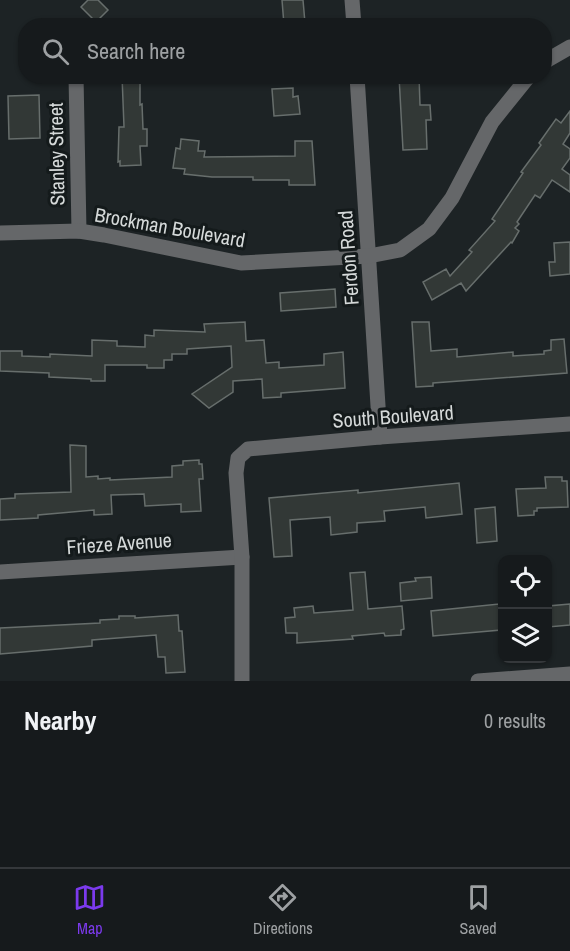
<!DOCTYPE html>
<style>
body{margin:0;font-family:"Archivo Narrow",sans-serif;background:#232729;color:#f1f3f6}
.controls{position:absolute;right:18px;bottom:18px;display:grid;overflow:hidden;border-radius:12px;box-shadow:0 2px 4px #0004}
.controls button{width:54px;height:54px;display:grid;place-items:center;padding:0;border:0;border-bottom:2px solid #35383b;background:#161a1c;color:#f1f3f6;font:30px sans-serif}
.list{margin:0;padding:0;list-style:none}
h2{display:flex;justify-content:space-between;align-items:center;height:78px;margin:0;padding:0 24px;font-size:26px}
h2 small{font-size:20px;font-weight:400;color:#9ea1a3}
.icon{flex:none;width:33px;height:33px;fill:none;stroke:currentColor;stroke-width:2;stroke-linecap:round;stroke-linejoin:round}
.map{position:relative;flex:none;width:570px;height:681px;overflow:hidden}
.search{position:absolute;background:#161a1c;box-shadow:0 2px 4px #0004;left:18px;right:18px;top:18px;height:66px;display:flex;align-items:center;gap:15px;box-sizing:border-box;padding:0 21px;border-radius:24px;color:#9ea1a3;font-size:22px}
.sheet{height:186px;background:#161a1c}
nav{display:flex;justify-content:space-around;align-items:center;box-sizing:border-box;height:84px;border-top:2px solid #35383b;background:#161a1c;font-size:16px;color:#9ea1a3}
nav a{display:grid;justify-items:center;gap:3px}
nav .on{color:#7c3aed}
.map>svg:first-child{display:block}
.building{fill:#323836;stroke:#676e6c;stroke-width:1.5}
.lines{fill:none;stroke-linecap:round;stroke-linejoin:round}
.minor{stroke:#656769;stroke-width:15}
.labels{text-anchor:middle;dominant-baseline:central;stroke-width:6;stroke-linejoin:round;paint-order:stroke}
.street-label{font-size:20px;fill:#d5d9d9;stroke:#141a1b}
</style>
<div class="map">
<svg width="570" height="681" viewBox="0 0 570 681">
<rect width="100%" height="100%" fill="#1d2325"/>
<g class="building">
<polygon points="88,0 98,0 108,10 96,22 81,7"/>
<polygon points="282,0 303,0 305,23 284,25"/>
<polygon points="122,76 140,76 140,105 142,104 143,129 147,129 147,146 140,146 141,165 120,166 120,161 118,162 119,127 124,127"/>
<polygon points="399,76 419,76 420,105 430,105 431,120 426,120 427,149 403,150"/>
<polygon points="293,88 293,97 298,96 300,114 274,116 272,89"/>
<polygon points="39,95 40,138 9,139 8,96"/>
<polygon points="570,111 570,133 563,144 570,149 570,158 562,169 570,175 570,192 552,180 540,198 535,195 517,222 519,224 515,228 519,231 512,243 511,242 466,291 461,283 432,300 423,282 446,269 450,276 472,252 469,250 495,221 492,219 523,173 521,172 541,145 539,143 556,119 561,123"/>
<polygon points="181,139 199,141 198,151 205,151 204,157 295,156 295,141 312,141 315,185 289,185 289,180 253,180 253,177 212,177 184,174 185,169 173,168 176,148 180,149"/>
<polygon points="570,242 570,274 550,276 549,262 555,262 554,243"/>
<polygon points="335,289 336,307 281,311 280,293"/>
<polygon points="245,322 246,341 264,340 266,363 279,362 279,368 324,365 324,354 343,352 345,388 281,393 281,397 263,398 262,379 233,381 233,392 209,408 192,394 232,367 231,346 187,349 187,354 172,354 172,360 164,360 164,368 147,368 147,365 105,365 105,381 91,381 91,379 49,377 49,373 0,371 0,351 22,351 22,356 50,357 50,354 92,356 92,340 117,341 117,346 145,347 145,335 154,336 154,330 205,332 204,324"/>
<polygon points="412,322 429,322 431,351 457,349 457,357 513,352 513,356 544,354 544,351 551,350 551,340 564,339 567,373 433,383 433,386 416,387"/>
<polygon points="70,445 86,446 86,477 98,476 98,479 110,478 110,480 172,477 172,466 183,465 183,461 199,460 199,464 202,464 203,479 199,479 201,511 181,512 181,504 145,506 144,494 111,495 112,514 94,515 94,510 38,515 38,518 0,520 0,499 15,498 15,494 71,492"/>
<polygon points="545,477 562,477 562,481 567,481 568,507 537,508 537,511 534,511 534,515 518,516 516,489 546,488"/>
<polygon points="459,483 462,514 426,518 425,507 384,511 385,521 357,523 357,532 331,535 330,517 290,520 292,556 274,557 269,498 358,490 358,493"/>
<polygon points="495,507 497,541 477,543 475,509"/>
<polygon points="365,572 368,609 402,606 404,629 401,630 401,635 385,636 384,633 352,636 353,639 297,643 297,633 286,633 285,618 295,617 294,608 313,606 314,613 353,610 350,573"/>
<polygon points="431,577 432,598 401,601 400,583 416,581 415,578"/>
<polygon points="499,604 501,630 433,636 431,611"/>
<polygon points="570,604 570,625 548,627 548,606"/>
<polygon points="178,615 179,631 182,631 185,672 166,673 165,657 158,657 156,635 92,640 92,646 0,654 0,628 100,623 100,620 119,619 119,616 135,616 135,618"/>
</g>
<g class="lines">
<g class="minor">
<polyline points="352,0 354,26"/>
<polyline points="544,62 570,47"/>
<polyline points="76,76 79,231"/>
<polyline points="357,76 380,437"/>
<polyline points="0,233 79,231 104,235 241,263 369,256 400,250 429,229 452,198 492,122 529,76"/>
<polyline points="0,572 242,557"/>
<polyline points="242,681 242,557 236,473 238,458 248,449 380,437 570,424"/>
<polyline points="478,681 570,674"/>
</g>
</g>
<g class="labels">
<g class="street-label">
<text transform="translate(56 154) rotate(-91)">Stanley Street</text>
<text transform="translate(170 227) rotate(10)">Brockman Boulevard</text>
<text transform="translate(348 258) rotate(-94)">Ferdon Road</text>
<text transform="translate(393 416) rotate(-4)">South Boulevard</text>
<text transform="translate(119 543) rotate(-4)">Frieze Avenue</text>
</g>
</g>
</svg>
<div class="controls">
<button><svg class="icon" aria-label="locate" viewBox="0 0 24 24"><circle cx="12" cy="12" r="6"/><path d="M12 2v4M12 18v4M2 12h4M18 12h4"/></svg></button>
<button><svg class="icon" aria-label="layers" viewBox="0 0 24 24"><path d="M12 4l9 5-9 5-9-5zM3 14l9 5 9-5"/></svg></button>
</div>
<div class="search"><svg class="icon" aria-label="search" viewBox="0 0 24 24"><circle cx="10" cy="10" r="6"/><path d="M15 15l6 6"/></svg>Search here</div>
</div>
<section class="sheet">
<h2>Nearby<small>0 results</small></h2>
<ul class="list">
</ul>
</section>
<nav>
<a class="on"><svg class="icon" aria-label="map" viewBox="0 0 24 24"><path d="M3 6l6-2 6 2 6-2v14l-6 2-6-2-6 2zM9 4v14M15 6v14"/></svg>Map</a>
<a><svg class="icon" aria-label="directions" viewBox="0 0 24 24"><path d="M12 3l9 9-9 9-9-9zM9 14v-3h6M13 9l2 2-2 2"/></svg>Directions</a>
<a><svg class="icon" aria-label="saved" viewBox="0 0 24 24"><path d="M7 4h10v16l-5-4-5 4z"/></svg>Saved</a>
</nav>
